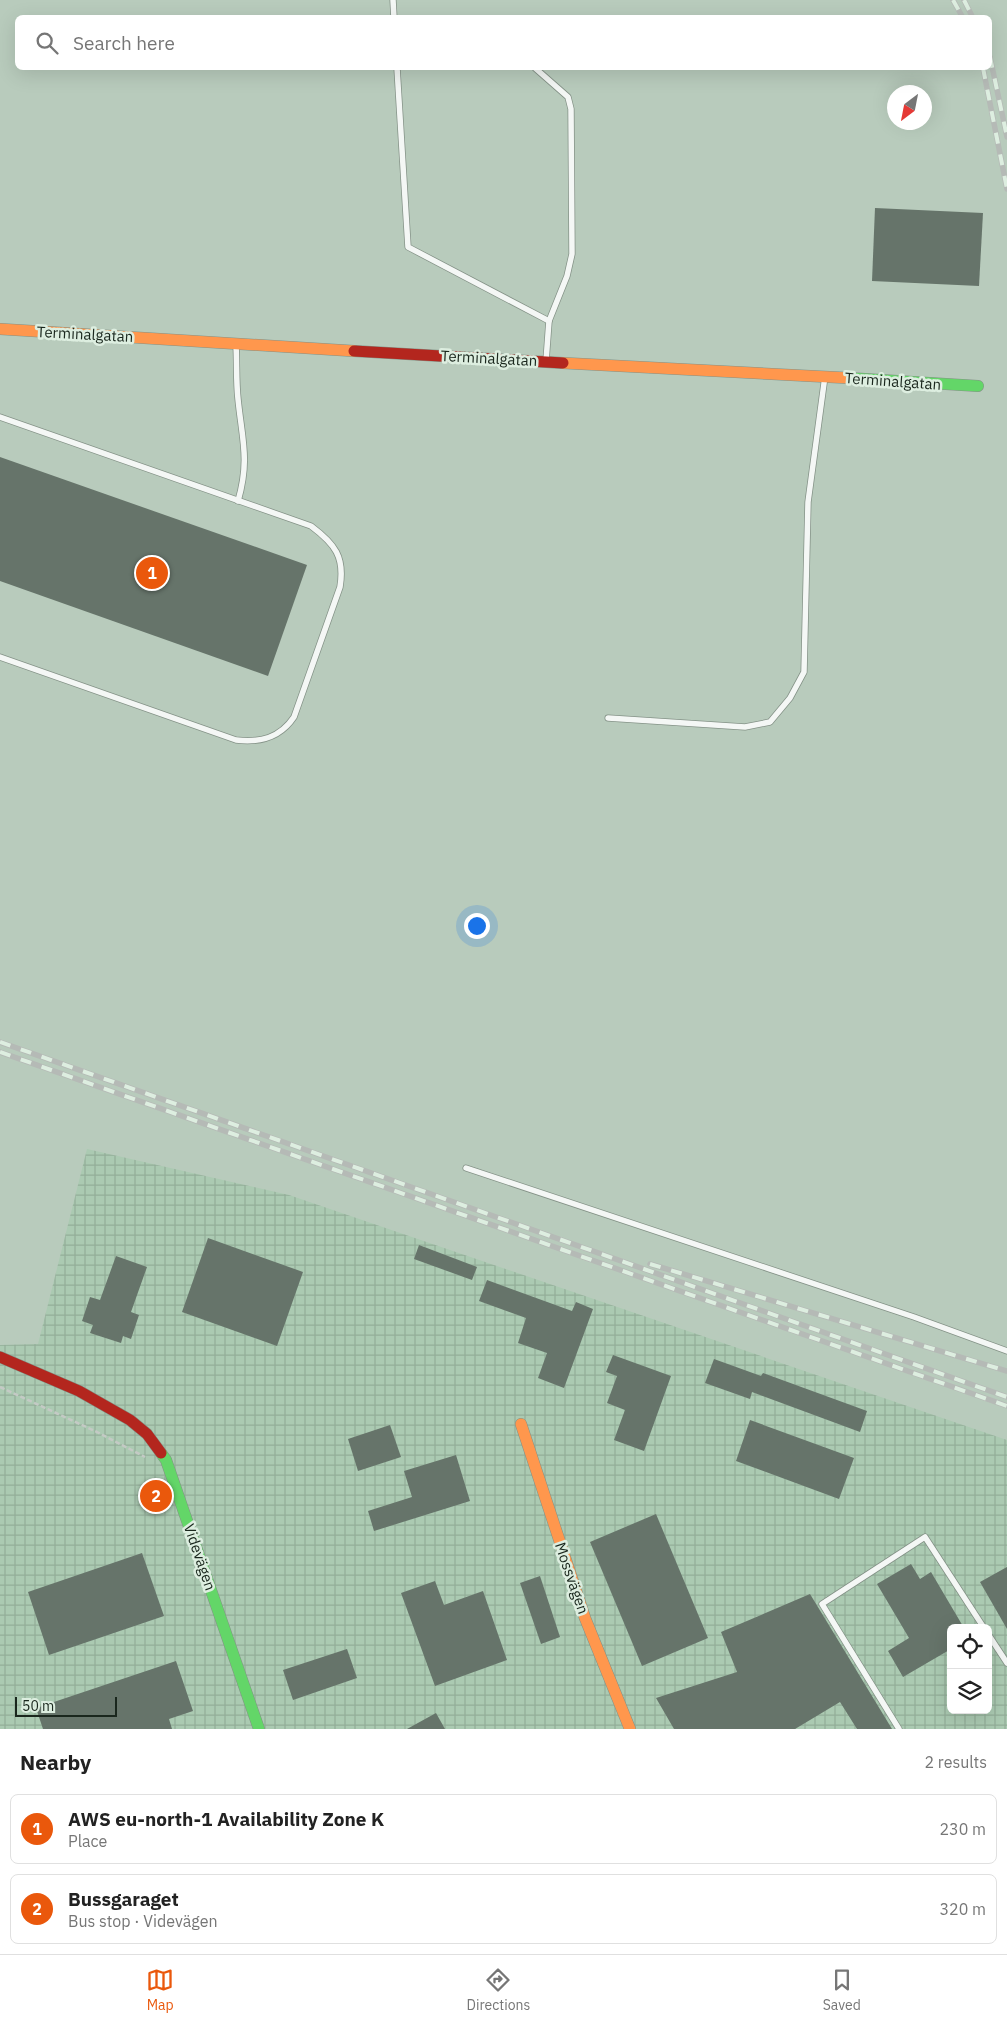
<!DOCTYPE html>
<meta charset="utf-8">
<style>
body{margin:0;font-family:"IBM Plex Sans",sans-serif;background:#f6f6f6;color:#222}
.controls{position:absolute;right:15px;bottom:15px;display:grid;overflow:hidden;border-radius:8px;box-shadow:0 5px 20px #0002}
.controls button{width:45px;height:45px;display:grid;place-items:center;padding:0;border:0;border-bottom:1px solid #e0e0e0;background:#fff;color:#222;font:25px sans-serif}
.compass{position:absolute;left:887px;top:85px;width:45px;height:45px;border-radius:50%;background:#fff;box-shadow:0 5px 20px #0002;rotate:212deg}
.scale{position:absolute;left:15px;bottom:12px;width:102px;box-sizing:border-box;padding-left:5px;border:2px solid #1a271d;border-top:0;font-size:14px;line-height:18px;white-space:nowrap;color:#1a271d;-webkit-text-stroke:4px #ddeee0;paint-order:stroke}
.you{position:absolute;left:476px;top:925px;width:18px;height:18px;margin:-12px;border:4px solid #fff;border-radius:50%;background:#1a73e8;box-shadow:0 0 0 8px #1a73e833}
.badge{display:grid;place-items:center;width:32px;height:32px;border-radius:50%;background:#ea580c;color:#fff;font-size:16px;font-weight:700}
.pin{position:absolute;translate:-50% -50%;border:2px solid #fff;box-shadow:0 1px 5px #0006}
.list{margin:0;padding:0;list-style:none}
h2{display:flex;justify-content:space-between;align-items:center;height:65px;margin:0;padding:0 20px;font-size:21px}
h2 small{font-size:16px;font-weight:400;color:#767676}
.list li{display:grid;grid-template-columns:32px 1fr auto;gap:15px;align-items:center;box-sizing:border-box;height:70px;margin:0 10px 10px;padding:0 10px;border:1px solid #e0e0e0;border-radius:8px}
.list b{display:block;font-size:19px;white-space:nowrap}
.list p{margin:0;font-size:16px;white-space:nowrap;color:#767676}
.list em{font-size:16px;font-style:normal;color:#767676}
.icon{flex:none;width:28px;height:28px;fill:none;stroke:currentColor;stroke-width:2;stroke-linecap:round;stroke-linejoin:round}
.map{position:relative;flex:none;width:1007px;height:1729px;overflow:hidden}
.search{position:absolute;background:#fff;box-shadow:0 5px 20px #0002;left:15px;right:15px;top:15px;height:55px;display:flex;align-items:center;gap:12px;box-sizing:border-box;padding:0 18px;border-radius:8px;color:#767676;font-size:19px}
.sheet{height:225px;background:#fff}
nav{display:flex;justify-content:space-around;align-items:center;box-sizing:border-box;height:70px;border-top:1px solid #e0e0e0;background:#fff;font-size:14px;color:#767676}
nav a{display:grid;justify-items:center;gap:2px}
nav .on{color:#ea580c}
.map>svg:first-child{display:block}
.industrial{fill:url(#industrial-grid);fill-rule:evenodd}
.building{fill:#66746a}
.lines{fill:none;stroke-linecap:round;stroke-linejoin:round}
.lane-casing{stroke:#849287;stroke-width:7}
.fast-casing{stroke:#849287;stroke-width:12}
.slow-casing{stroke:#849287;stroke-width:12}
.jam-casing{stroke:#849287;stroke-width:12}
.path{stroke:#c4cac5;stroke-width:2.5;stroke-dasharray:5 2.5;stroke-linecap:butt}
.lane{stroke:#f4f7f5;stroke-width:5.5}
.fast{stroke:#63d668;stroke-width:11}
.slow{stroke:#ff974d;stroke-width:11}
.jam{stroke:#b3261e;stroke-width:11}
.rail-casing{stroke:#b5bab6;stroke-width:5.5}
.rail{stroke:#ddeee0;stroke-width:4;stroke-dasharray:11;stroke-linecap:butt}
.labels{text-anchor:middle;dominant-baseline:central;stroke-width:5;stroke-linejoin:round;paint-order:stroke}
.street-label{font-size:15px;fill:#1a271d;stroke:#ddeee0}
</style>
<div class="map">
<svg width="1007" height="1729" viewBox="0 0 1007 1729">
<defs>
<pattern id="industrial-grid" width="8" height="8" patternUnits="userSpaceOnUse" patternTransform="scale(1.25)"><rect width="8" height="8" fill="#abcab2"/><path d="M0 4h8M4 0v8" fill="none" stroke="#93ae99"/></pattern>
</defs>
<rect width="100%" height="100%" fill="#b8cbbc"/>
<path class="industrial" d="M87,1149L289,1195L1007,1440V1729H0V1345L38,1344ZM951,1628H988V1710H951Z"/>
<g class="building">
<polygon points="875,208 983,213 979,286 872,281"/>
<polygon points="0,457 307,565 268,676 0,581"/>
<polygon points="208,1238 303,1272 277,1346 182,1312"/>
<polygon points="419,1245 477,1267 472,1280 414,1259"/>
<polygon points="116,1256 147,1267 131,1312 139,1315 131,1339 123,1336 121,1343 90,1333 93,1325 82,1321 90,1297 100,1300"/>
<polygon points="487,1280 572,1311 576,1302 593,1309 564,1388 538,1378 547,1353 518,1343 526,1318 479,1301"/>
<polygon points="613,1355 671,1376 644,1451 614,1440 625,1410 607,1403 617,1376 606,1372"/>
<polygon points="714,1359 761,1376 763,1373 867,1411 860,1432 752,1392 750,1399 705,1383"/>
<polygon points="750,1420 854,1458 839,1499 736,1461"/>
<polygon points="390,1425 401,1457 358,1471 348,1439"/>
<polygon points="456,1455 470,1501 374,1531 368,1511 412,1497 404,1471"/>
<polygon points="656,1514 708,1638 642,1666 590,1542"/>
<polygon points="142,1553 164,1616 49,1655 28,1592"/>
<polygon points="911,1564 920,1579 931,1572 964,1628 951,1628 951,1649 903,1677 888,1651 909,1638 877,1584"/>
<polygon points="1007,1567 1007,1629 980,1582"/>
<polygon points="540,1576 560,1637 541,1644 520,1583"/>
<polygon points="435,1581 444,1605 483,1591 507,1660 435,1686 401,1593"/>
<polygon points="810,1594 892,1729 857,1729 840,1702 795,1729 674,1729 656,1698 737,1672 721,1632"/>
<polygon points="347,1649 357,1678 293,1700 283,1670"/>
<polygon points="176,1661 193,1711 169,1719 172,1729 43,1729 36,1708"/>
<polygon points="436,1713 445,1729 407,1729"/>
</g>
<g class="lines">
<g class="lane-casing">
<g id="lane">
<polyline points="393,0 394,18"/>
<polyline points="397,68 408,247 549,321"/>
<polyline points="535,68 568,97 571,109 572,254 567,276 549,321 546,361"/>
<path d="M236,345C237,363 236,381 238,399C242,439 250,460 238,501"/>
<path d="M0,417L311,526C335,544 345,557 340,587L294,717C280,738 260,743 236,740L0,657"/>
<polyline points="608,718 745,727 770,722 790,698 804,672 808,502 825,376"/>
<polyline points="466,1168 914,1317 1007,1351"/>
<polyline points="988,1634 1007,1663"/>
<polyline points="899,1729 822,1604 925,1537 984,1628"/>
</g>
</g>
<g class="fast-casing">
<g id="fast">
<polyline points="849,378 978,386"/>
<polyline points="161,1453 166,1460 259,1729"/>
</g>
</g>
<g class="slow-casing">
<g id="slow">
<polyline points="0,329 354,351"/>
<polyline points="563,363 849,378"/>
<polyline points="521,1424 585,1618 630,1729"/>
</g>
</g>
<g class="jam-casing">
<g id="jam">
<polyline points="354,351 563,363"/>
<polyline points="0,1357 79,1391 130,1420 147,1434 161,1453"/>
</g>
</g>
<polyline class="path" points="0,1387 97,1432 145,1457"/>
<use href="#lane" class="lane"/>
<use href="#fast" class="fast"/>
<use href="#slow" class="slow"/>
<use href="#jam" class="jam"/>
<g class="rail-casing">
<g id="rail">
<polyline points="953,0 963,18"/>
<polyline points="964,0 973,18"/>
<polyline points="990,57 1007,137"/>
<polyline points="983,68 1007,189"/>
<polyline points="0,1042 1007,1397"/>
<polyline points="0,1052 1007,1406"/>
<polyline points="650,1264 1007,1371"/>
</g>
</g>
<use href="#rail" class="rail"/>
</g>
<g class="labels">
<g class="street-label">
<text transform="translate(85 334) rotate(3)">Terminalgatan</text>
<text transform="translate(489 358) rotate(3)">Terminalgatan</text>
<text transform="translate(893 381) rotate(4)">Terminalgatan</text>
<text transform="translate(200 1557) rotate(71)">Videvägen</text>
<text transform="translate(572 1578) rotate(71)">Mossvägen</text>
</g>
</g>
</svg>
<div class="controls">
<button><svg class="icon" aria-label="locate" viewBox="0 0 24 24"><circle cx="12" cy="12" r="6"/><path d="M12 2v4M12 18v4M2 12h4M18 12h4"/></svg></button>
<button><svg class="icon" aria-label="layers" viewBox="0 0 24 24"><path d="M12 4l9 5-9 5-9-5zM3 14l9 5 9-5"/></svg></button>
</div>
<svg class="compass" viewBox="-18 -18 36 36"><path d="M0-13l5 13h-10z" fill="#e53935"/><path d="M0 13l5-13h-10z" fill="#767676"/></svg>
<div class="scale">50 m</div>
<div class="you"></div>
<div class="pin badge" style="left:152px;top:573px">1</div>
<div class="pin badge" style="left:156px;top:1496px">2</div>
<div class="search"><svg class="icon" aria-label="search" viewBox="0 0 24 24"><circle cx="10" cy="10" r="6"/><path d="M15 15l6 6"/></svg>Search here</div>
</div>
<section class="sheet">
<h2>Nearby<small>2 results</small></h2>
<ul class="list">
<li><span class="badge">1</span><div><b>AWS eu-north-1 Availability Zone K</b><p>Place</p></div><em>230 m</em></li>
<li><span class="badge">2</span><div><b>Bussgaraget</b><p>Bus stop · Videvägen</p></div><em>320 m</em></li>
</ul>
</section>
<nav>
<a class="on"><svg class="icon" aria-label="map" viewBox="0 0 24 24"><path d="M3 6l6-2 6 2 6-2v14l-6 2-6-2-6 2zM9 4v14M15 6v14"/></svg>Map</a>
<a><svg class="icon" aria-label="directions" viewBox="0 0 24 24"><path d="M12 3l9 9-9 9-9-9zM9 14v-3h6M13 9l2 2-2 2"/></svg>Directions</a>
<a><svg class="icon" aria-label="saved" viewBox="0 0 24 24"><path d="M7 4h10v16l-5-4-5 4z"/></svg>Saved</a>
</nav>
